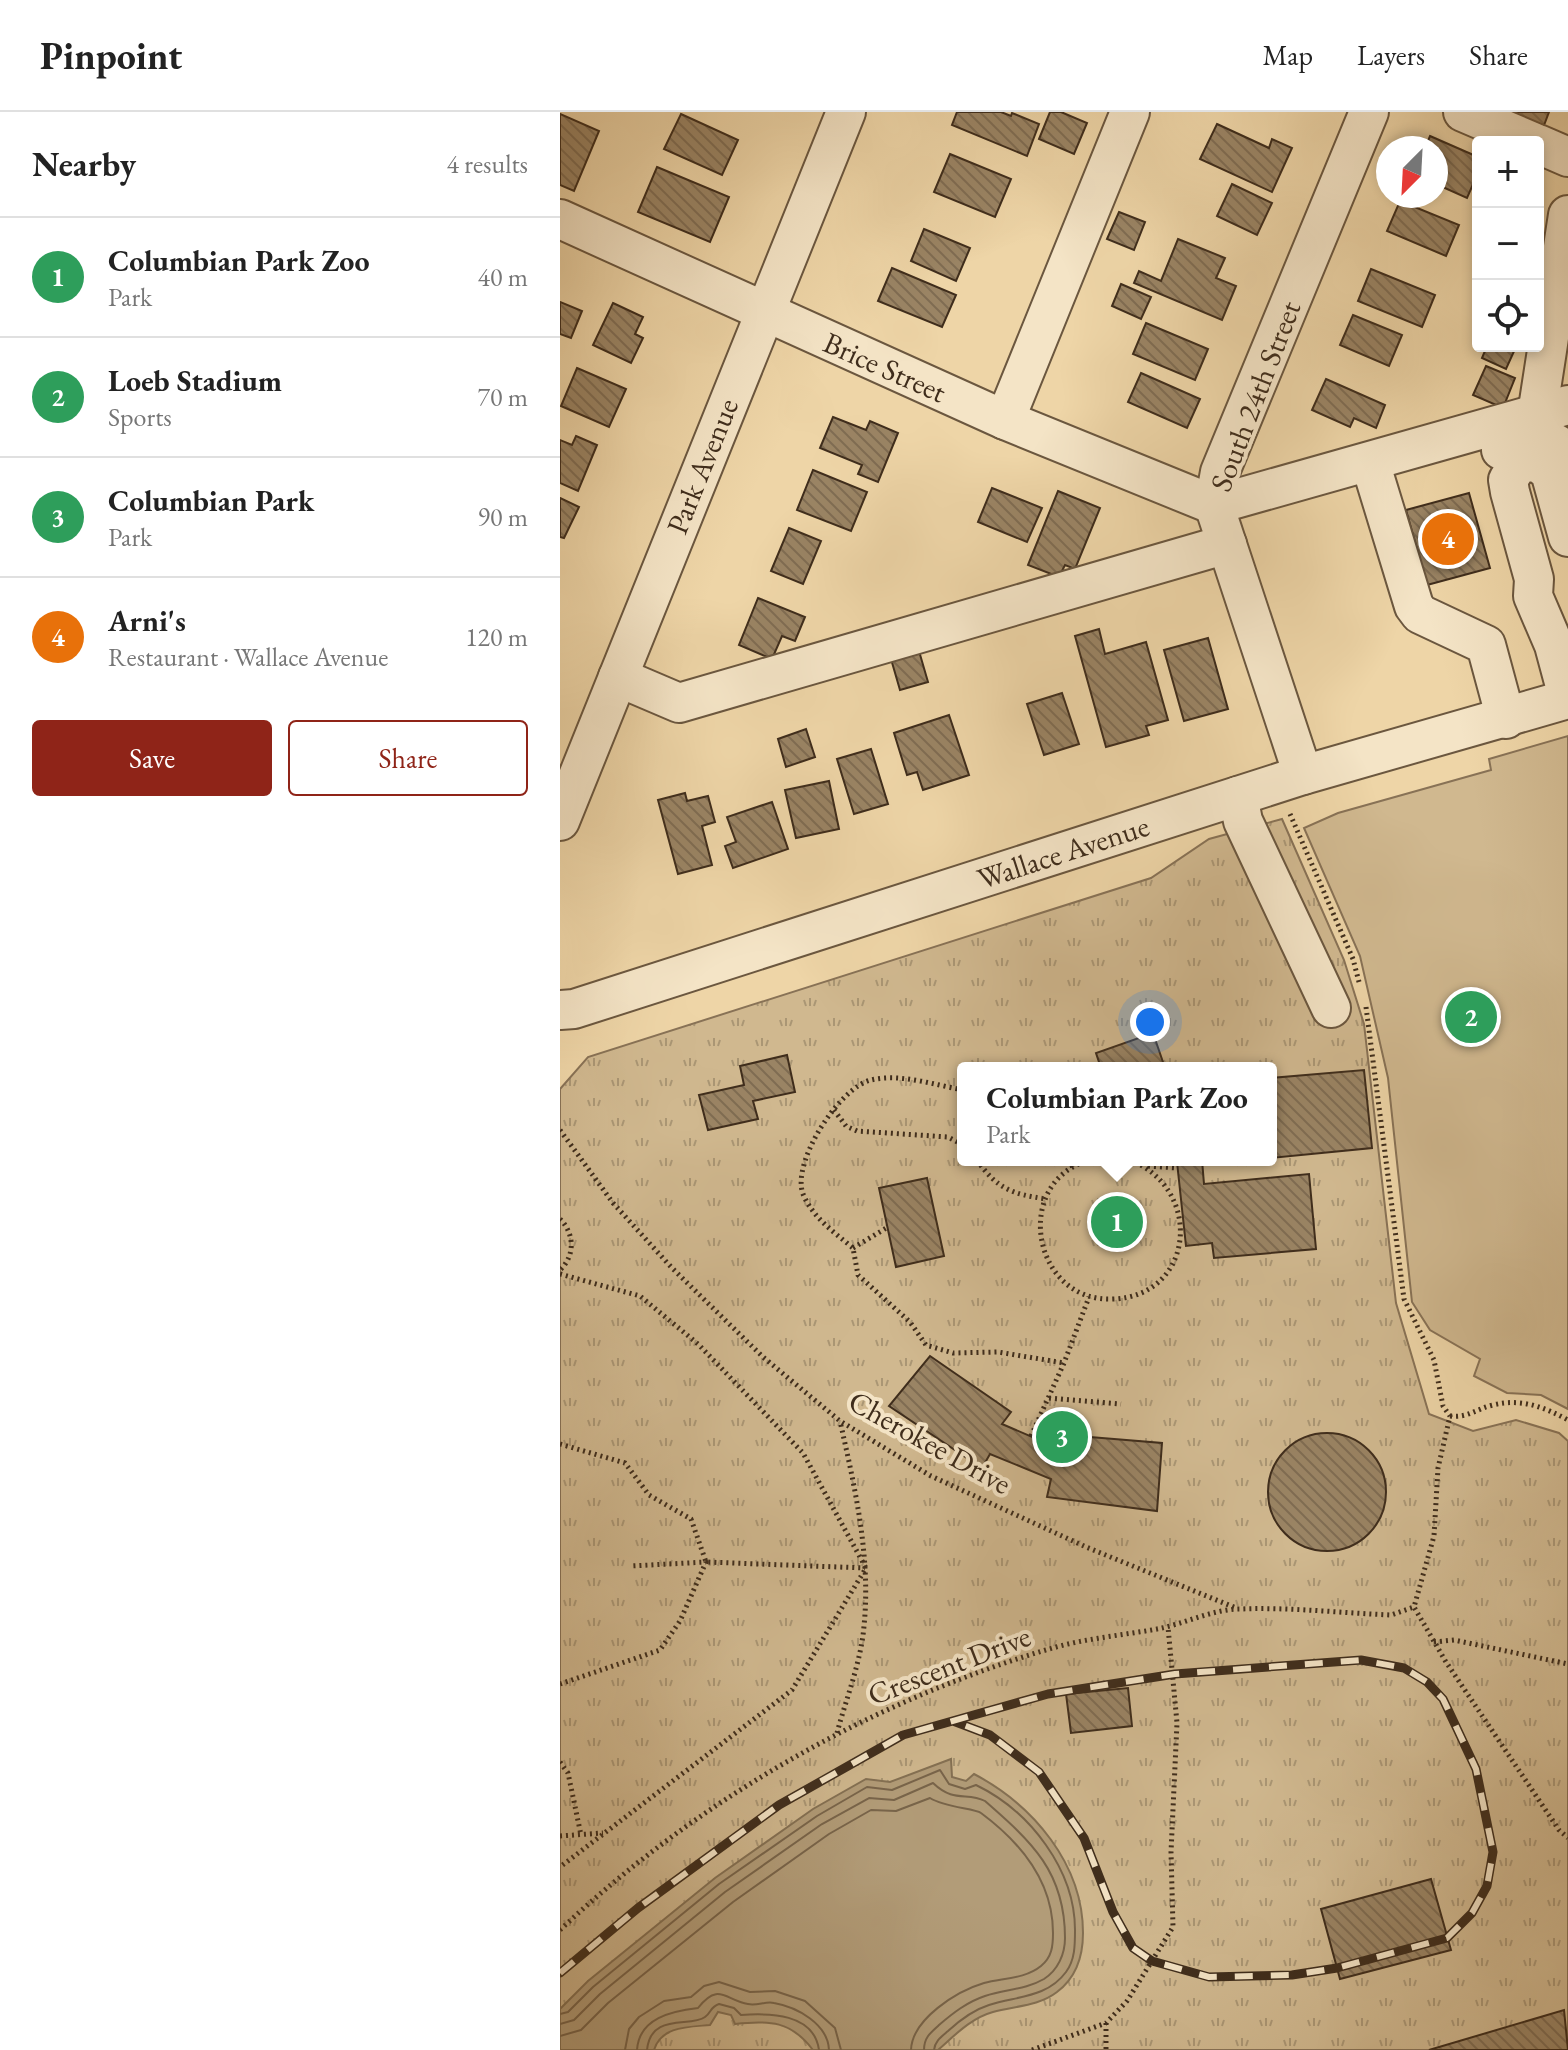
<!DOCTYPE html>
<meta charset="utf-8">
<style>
body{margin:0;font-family:"EB Garamond",serif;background:#f2f2f2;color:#222}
.controls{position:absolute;right:24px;top:24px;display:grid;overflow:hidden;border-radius:8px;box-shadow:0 4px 12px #0003}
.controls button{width:72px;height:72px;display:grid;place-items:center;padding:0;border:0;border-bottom:2px solid #e0e0e0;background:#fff;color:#222;font:40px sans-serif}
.compass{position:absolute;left:816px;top:24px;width:72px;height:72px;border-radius:50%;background:#fff;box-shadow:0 4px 12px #0003;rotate:204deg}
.you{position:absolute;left:590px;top:910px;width:28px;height:28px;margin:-20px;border:6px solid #fff;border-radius:50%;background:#1a73e8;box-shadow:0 0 0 12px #1a73e833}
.badge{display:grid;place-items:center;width:52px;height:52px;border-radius:50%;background:#8f2418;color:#fff;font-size:26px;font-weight:700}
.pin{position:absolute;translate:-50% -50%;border:4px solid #fff;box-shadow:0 2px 8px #0006}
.popup{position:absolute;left:397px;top:950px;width:320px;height:104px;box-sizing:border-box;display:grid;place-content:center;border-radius:8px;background:#fff;filter:drop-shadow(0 2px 6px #0005);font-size:26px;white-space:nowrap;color:#767676}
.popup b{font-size:30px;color:#222}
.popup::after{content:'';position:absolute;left:50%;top:100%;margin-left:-16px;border:16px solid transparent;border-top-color:#fff}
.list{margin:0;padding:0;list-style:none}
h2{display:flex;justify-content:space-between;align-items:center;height:104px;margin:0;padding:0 32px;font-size:34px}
h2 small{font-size:26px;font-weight:400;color:#767676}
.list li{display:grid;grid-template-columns:52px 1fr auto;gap:24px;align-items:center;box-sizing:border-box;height:120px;padding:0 32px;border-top:2px solid #e0e0e0}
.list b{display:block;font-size:30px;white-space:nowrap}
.list p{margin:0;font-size:26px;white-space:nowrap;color:#767676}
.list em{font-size:26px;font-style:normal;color:#767676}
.actions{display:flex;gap:16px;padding:24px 32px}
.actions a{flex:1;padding:18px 0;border:2px solid #8f2418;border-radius:8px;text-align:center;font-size:28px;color:#8f2418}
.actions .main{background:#8f2418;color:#fff}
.icon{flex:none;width:44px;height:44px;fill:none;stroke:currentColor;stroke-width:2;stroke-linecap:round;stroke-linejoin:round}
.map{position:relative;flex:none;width:1008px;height:1938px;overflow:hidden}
header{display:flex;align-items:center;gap:48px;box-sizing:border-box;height:112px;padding:0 40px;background:#fff;border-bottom:2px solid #e0e0e0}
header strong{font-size:38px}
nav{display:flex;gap:44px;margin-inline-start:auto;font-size:28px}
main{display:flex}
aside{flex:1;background:#fff}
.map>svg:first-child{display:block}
.park{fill:url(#park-tufts);stroke:#887256;stroke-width:2;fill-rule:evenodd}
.pitch{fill:#d0b88f;stroke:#887256;stroke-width:2}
.water{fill:#b29c78;stroke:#847053;stroke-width:2}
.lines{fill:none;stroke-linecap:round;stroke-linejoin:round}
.shore{stroke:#78644a;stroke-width:2}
.building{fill:url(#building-back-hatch);stroke:#3f2d1c;stroke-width:2}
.minor-casing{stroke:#6b573f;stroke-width:42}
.path{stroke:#3f2d1c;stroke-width:5;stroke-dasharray:2 4;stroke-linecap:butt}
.minor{stroke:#f4e4c6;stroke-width:38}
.rail-casing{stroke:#3f2d1c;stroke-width:9}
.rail{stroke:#f4e4c6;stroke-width:6;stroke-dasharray:18;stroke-linecap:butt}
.labels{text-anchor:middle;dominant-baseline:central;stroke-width:8;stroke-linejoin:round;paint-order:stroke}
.street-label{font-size:30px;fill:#3f2d1c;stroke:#f4e4c6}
</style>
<header>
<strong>Pinpoint</strong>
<nav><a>Map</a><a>Layers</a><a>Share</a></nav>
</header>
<main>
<aside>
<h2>Nearby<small>4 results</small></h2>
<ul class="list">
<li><span class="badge" style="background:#2e9e5b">1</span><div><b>Columbian Park Zoo</b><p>Park</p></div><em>40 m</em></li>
<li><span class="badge" style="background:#2e9e5b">2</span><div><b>Loeb Stadium</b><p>Sports</p></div><em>70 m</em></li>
<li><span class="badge" style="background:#2e9e5b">3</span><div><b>Columbian Park</b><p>Park</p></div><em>90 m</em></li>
<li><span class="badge" style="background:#e8710a">4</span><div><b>Arni's</b><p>Restaurant · Wallace Avenue</p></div><em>120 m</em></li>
</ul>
<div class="actions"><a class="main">Save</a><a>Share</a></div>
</aside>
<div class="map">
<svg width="1008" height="1938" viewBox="0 0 1008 1938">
<defs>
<pattern id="park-tufts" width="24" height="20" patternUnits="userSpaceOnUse" patternTransform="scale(2)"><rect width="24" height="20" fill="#d0b88f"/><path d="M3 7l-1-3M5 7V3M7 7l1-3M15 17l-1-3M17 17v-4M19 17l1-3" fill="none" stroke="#aa9674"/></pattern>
<pattern id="building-back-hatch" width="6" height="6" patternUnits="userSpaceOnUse" patternTransform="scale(2)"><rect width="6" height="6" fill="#9a8464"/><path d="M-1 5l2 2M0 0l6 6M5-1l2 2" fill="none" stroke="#7f6c52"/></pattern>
</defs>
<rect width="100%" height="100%" fill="#eed5a7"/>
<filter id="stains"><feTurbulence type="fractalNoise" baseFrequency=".0025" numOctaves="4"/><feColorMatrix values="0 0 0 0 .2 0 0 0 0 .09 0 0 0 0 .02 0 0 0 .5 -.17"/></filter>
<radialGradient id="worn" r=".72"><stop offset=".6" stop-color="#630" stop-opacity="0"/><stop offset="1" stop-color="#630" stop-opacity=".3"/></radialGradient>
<path class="park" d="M722,707L784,848L804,912L836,1191L869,1302L913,1319L956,1308L999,1321L1008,1329V1938H0V977L28,945L591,766L649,727ZM403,956H711V1048H403Z"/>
<polygon class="pitch" points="1008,624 1008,1297 981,1283 947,1281 914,1264 920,1247 870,1218 852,1190 828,966 800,844 744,716 778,701 931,658 929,647"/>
<path class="water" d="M391,1647L392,1665L406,1669L414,1662C473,1693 523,1752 523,1821C523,1844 517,1865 497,1880C479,1894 455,1894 433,1900C411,1906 395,1923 378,1938H253C231,1909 210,1908 175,1912L171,1903L158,1900L150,1913C129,1915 101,1914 94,1938H0V1897L28,1869L155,1766L253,1697L306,1667L330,1670Z"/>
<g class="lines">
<g class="shore">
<path d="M0,1902L8,1900L33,1875L159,1772L257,1704L307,1675L332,1678L380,1658L389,1672L405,1677L416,1673C470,1699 515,1758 515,1818C515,1833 515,1848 506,1860C487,1886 456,1884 429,1893C413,1898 400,1908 388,1919C381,1925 375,1929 374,1938"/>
<path d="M0,1912L14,1908L40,1882L165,1780L262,1712L309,1686L334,1688L373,1671C395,1692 407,1679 425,1689C472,1730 505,1760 505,1826C505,1842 498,1858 484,1867C465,1878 445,1877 425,1884C407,1890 393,1901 379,1913C370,1921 364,1926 364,1938"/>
<path d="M0,1924L21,1918L48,1891L173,1790L269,1722L311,1698L336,1699L370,1686C386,1696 415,1696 421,1701C460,1730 493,1770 493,1821C493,1834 492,1845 481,1854C465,1867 443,1866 424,1871C397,1879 352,1907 351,1938"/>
<polyline points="65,1938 69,1917 79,1905 104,1889 131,1885 144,1874 159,1870 190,1880 215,1879 245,1889 275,1916 281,1938"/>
<path d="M77,1938C79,1906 112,1899 138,1896C159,1869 166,1889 188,1892C197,1894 206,1889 214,1891C237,1895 268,1912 269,1938"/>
<path d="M87,1938C91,1900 130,1916 145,1905C152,1900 150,1895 159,1892L174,1896L181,1903C209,1901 254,1901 259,1938"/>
</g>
</g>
<g class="building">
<polygon points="397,0 441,0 451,4 452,1 479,12 467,44 392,13"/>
<polygon points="490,0 501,0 527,11 514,42 479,27"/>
<polygon points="944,0 989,0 983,16"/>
<polygon points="0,2 39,19 14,79 0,73"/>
<polygon points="121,2 178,28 162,63 104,37"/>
<polygon points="657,12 709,36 712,27 732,36 712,80 640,47"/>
<polygon points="870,24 918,45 918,61 907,86 876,72 876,36 865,36"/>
<polygon points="390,42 451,67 435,105 374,80"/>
<polygon points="97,55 169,85 150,130 78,100"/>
<polygon points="672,72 712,91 697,123 657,104"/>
<polygon points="840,89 899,113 886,144 827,119"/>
<polygon points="559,100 585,110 574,138 547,127"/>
<polygon points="364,117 410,136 396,169 351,149"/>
<polygon points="618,127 665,146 656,166 676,174 662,208 574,171 579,159 601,169"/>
<polygon points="332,156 396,183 382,215 318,189"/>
<polygon points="811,157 875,183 862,215 798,189"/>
<polygon points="561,172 591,185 581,207 552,194"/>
<polygon points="0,190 22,199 11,226 0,222"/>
<polygon points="53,191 83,205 75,222 83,226 71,251 33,233"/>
<polygon points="793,203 842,223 829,254 780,233"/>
<polygon points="586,211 648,237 635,268 573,242"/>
<polygon points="927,234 955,237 946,257 922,246"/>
<polygon points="926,254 955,266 943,296 913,283"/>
<polygon points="17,256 66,277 49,315 1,294"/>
<polygon points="581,261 640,287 627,316 568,290"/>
<polygon points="766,267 825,293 816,316 794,306 790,315 752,298"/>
<polygon points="273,305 306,318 310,309 338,321 318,370 298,362 302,353 260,336"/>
<polygon points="16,324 37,333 18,379 0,371 0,328 12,333"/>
<polygon points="253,358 307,380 291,419 237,398"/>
<polygon points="432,376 482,396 467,430 418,410"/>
<polygon points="498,379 540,396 515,457 505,453 499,465 468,453"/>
<polygon points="909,381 930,456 867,473 846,398"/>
<polygon points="0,386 19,395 4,426 0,425"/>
<polygon points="229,416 261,429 243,472 211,459"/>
<polygon points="198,486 245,505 235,529 222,524 212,547 179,533"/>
<polygon points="539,517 545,542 586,530 608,608 586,614 589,623 546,635 515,524"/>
<polygon points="648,526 668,597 624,609 604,538"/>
<polygon points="359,539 368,570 340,578 331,547"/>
<polygon points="502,581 519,632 484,643 467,592"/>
<polygon points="389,603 409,663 363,678 357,660 347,663 334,621"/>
<polygon points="246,617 255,645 226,655 218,627"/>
<polygon points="311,637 328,692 294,702 277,647"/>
<polygon points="269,669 279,717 236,726 225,678"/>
<polygon points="125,681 127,689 148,684 155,710 142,714 152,753 118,762 98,688"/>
<polygon points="212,690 228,737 173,756 165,734 176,730 167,705"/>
<polygon points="593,921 605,956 541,956 536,941"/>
<polygon points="227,943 235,980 193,989 198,1007 148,1018 139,983 184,973 180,954"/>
<polygon points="804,958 812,1036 711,1046 711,966"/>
<polygon points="642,1048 644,1072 749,1062 756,1137 654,1146 652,1131 626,1134 617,1050"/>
<polygon points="367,1066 384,1144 336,1155 319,1076"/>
<polygon points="370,1244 451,1300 442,1312 500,1337 506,1323 602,1331 597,1399 487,1385 491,1367 430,1342 422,1356 329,1294"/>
<circle cx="767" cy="1380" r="59"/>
<polygon points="568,1576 572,1614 511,1621 506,1582"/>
<polygon points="871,1767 891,1838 780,1867 761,1797"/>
<polygon points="1004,1898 1008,1938 869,1938"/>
</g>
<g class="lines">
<g class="minor-casing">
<g id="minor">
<polyline points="903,0 973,30"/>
<polyline points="978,32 1008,45"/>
<polyline points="0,107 445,308 654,393 1008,293"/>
<polyline points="977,303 1008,103"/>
<polyline points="445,308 570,0"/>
<path d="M941,338C965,321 986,320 1008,341"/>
<polyline points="810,350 854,494 860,502 926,533 946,607"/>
<polyline points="1008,425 990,360 977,350 959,351 948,368 950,380 974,467 973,484 994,533 1008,585"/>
<polyline points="58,565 119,591 667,432"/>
<polyline points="743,663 654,393 660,360 809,0"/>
<polyline points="678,684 683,709 771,896"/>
<polyline points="0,709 286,0"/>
<polyline points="0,898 14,897 743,663 1008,587"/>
</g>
</g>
<g class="path">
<polyline points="730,702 793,847 799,870"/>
<polyline points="806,895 844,1187 874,1248 883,1294 890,1304 878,1356 874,1424 854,1495 886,1550 999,1718 1008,1726"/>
<path d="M403,978C375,973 340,961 311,968C280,975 231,1050 243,1082C253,1106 274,1120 293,1136L298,1163L350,1210L366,1233L393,1241L438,1240L504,1251"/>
<polyline points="274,998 286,1014 297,1019 388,1025 403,1033"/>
<polyline points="0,1018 53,1091 112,1156 203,1245 280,1309 371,1364 526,1435 676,1496"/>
<path d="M417,1048C437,1077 452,1082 486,1087"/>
<polyline points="509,1048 513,1056"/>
<path d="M530,1048C451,1069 472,1191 553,1187C635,1184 644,1077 570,1048"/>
<polyline points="588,1054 617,1056"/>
<path d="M0,1107C15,1122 15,1144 0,1158"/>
<polyline points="293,1136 328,1115"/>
<polyline points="0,1162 80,1184 138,1232 243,1341 306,1456 232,1578 0,1755"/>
<polyline points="489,1286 561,1292"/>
<path d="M890,1304C908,1306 916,1297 933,1293C961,1286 984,1295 1008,1308"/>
<polyline points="471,1324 504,1251 529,1185"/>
<polyline points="0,1332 65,1351 89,1383 131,1407 146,1450 305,1456"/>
<polyline points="874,1530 894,1528 1008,1552"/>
<polyline points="0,1572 100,1538 120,1509 146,1450 71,1454"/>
<path d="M277,1621C286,1587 301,1550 304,1514C311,1445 295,1376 280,1309"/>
<polyline points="0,1650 8,1661 21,1723"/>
<polyline points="0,1724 43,1721"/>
<path d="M0,1818C139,1687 312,1588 496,1535C529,1526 564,1523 597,1517C624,1512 653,1497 680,1497C730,1495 781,1501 831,1503L854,1495"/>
<polyline points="546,1911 546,1938"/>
<polyline points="472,1938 546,1911 567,1889 613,1815 611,1740 617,1611 608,1515"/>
</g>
<use href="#minor" class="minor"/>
<g class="rail-casing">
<polyline id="rail" points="0,1861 78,1796 219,1693 343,1623 488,1582 615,1562 801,1548 844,1556 867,1570 883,1587 916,1657 933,1740 927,1774 912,1801 887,1826 777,1856 732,1863 649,1865 592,1849 573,1836 553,1800 524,1726 479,1660 430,1623 393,1609"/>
</g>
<use href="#rail" class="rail"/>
</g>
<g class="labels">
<g class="street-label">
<text transform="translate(325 255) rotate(24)">Brice Street</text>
<text transform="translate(695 284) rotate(-69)">South 24th Street</text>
<text transform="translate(142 354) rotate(-68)">Park Avenue</text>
<text transform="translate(503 740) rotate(-18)">Wallace Avenue</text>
<text transform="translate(370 1330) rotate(29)">Cherokee Drive</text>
<text transform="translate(389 1553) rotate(-21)">Crescent Drive</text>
</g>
</g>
<rect width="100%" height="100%" filter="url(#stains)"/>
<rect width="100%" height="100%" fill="url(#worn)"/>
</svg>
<div class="controls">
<button>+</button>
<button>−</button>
<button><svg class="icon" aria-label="locate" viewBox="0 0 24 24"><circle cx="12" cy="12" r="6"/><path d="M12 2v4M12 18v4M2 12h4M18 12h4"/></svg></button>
</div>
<svg class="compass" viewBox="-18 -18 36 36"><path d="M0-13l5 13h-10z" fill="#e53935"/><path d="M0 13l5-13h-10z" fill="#767676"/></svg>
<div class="you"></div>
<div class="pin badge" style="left:557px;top:1110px;background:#2e9e5b">1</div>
<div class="popup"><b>Columbian Park Zoo</b>Park</div>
<div class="pin badge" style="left:911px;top:905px;background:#2e9e5b">2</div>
<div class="pin badge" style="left:502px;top:1325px;background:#2e9e5b">3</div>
<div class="pin badge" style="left:888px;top:427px;background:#e8710a">4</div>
</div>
</main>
